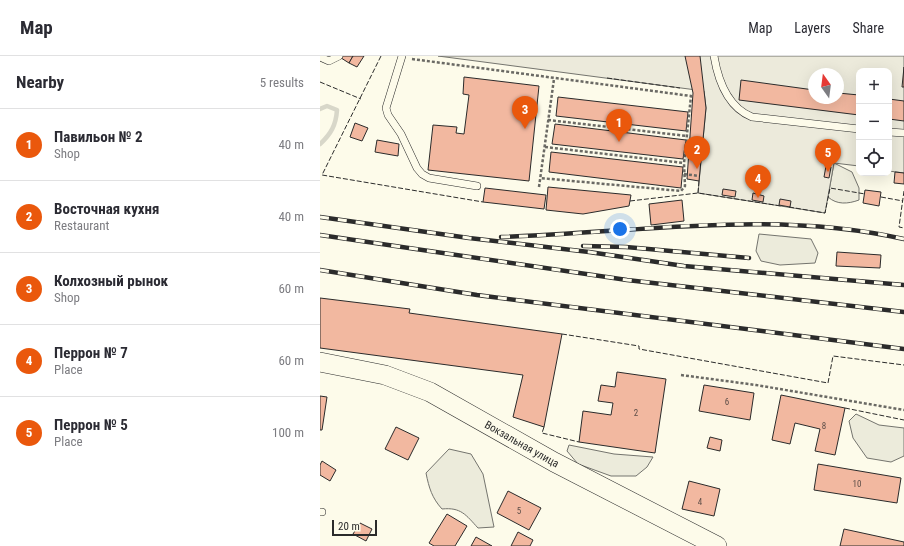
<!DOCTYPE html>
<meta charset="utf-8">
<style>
body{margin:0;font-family:"Roboto Condensed",sans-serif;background:#f2f2f3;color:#2b2b33}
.controls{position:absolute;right:12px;top:12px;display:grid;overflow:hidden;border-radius:8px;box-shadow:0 4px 16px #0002}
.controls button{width:36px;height:36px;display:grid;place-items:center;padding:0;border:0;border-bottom:1px solid #e1e1e2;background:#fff;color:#2b2b33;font:20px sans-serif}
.compass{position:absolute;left:488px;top:12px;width:36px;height:36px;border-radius:50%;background:#fff;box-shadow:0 4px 16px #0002;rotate:346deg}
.scale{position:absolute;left:12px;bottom:10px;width:45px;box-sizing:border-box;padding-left:4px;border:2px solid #2b2b2b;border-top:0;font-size:11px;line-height:14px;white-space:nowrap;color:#2b2b2b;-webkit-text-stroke:3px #fdfbea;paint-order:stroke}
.you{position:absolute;left:300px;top:173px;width:14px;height:14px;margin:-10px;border:3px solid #fff;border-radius:50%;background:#1a73e8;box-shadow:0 0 0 6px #1a73e833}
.badge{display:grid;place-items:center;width:26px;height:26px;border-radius:50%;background:#ea580c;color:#fff;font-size:13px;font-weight:700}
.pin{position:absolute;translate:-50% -33px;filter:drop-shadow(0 1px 2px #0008)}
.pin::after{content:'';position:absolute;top:21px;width:14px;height:12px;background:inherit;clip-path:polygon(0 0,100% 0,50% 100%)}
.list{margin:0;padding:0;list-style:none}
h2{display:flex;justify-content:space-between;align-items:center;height:52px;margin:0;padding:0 16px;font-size:17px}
h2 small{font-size:13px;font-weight:400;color:#7c7c81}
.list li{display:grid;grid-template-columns:26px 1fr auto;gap:12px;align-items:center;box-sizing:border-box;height:72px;padding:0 16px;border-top:1px solid #e1e1e2}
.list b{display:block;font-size:15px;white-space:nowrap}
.list p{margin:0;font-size:13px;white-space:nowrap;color:#7c7c81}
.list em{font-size:13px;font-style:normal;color:#7c7c81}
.icon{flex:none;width:22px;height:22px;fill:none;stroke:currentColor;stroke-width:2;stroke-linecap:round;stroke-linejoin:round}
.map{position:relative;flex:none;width:584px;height:490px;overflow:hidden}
header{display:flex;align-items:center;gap:24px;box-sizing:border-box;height:56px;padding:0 20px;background:#fff;border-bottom:1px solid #e1e1e2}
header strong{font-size:19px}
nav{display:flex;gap:22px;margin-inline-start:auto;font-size:14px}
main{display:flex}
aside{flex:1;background:#fff}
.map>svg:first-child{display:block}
.green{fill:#ecebdb;stroke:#74746e}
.parking{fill:#eceadb;stroke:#74746e;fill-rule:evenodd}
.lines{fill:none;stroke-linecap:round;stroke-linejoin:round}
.stream{stroke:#d8d7c9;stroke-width:4.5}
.building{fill:#f2b8a0;stroke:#2b2b2b}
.service-casing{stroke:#2b2b2b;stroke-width:8}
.secondary-casing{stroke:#2b2b2b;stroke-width:20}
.path{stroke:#6a6964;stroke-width:2.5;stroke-dasharray:3 2;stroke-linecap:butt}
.service{stroke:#fdfbea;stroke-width:7}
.secondary{stroke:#fdfbea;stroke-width:19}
.rail-casing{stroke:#2b2b2b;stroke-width:4.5}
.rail{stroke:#fdfbea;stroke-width:3;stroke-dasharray:9;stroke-linecap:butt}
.fence{stroke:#2b2b2b;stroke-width:1;stroke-dasharray:5 2;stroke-linecap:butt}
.labels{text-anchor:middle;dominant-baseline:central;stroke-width:3;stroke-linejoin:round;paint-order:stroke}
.number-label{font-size:9px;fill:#5d4e48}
.street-label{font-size:11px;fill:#2b2b2b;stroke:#fdfbea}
</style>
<header>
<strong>Map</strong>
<nav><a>Map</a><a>Layers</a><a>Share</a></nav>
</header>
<main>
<aside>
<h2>Nearby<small>5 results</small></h2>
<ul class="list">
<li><span class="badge">1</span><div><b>Павильон № 2</b><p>Shop</p></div><em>40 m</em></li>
<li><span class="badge">2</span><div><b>Восточная кухня</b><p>Restaurant</p></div><em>40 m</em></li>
<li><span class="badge">3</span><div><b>Колхозный рынок</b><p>Shop</p></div><em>60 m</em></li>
<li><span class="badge">4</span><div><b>Перрон № 7</b><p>Place</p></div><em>60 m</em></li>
<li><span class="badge">5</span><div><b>Перрон № 5</b><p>Place</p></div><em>100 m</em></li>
</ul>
</aside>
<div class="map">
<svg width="584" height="490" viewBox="0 0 584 490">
<rect width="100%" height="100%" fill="#fdfbea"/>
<g class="green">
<path d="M514,107L532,116L539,132V144C528,148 517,149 508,141Z"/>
<polygon points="439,178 491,183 498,197 495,207 460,209 441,205 436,195"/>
<polygon points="536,358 559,369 584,372 584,400 571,406 547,402 533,382 529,365"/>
<polygon points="249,389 294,398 333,401 327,411 316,420 291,420 258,408 247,395"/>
<path d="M129,393L151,398L163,418L174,471L158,472C146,459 141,451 122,453C112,442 109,432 106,417Z"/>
</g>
<path class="parking" d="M118,0H584V117L569,115V15H539V110L514,107L505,157L378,137L386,52L384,35ZM494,18H518V42H494Z"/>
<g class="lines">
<path class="stream" d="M0,53L7,50L17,54C16,69 11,78 0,88"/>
</g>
<g class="building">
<polygon points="18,0 33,0 29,7"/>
<polygon points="33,0 44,0 37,11 29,7"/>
<polygon points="365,0 380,0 386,52 379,125 367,123 373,37"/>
<polygon points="584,11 584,31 582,31"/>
<polygon points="144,21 219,30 209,125 108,114 113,69 137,71 136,77 144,78 149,39 143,38"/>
<polygon points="421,24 494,34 494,42 518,42 518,37 539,39 539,59 419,44"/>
<polygon points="238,41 368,56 366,75 236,60"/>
<polygon points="569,43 584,45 584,65 569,63"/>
<polygon points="35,67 48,72 42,85 30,81"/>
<polygon points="235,68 366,84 363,103 232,88"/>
<polygon points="57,84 79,88 78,100 55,96"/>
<polygon points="231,96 363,111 361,132 229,116"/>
<polygon points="506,110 511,111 509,122 504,121"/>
<polygon points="575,116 584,117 584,128 574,127"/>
<polygon points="228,131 311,139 309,150 263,158 226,154"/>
<polygon points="165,132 226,139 224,153 163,146"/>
<polygon points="403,133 416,135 415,141 402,139"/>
<polygon points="545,134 561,136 559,150 543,147"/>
<polygon points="433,137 444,140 443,146 432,144"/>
<polygon points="460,143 471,145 470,151 459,149"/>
<polygon points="362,144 364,165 331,169 329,148"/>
<polygon points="517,196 561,199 560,212 516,210"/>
<polygon points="0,242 90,253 89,257 242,278 224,371 193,361 203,319 0,292"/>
<polygon points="297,316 346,323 335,397 259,386 263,355 291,359 293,347 278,345 281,329 295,331"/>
<polygon points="384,329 434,337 430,364 379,355"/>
<polygon points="461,339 525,352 515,399 495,395 500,373 475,367 470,388 452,384"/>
<polygon points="0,340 7,341 2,374 0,374"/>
<polygon points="76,371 99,382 88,404 65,393"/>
<polygon points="390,381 402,384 400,395 387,392"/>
<polygon points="2,405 16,414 10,425 0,419 0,409"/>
<polygon points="498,408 581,422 577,447 494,434"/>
<polygon points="369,425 400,433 394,460 362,453"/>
<polygon points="188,435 221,452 209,474 177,457"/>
<polygon points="127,458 147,470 135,490 114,490 109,487"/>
<polygon points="40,467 52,473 46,485 33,478"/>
<polygon points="524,473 584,486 584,490 520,490"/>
<polygon points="198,476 213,484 210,490 191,490"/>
<polygon points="156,481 172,490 151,490"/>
</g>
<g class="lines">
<g class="service-casing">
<g id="service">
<polyline points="82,0 66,52 68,59 81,78 97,112 102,118 109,122 157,130"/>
<path d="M394,0C398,24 407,51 432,61L539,73"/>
<polyline points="0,1 9,5 19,0"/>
<polyline points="569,76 584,77"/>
<polyline points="0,456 2,456"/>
</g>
</g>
<g class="secondary-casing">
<g id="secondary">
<path id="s1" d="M0,306L65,319L110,336L234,406L397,490"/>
</g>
</g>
<g class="path">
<polyline points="92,3 371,40 364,107 365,130 361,135 220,122"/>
<polyline points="228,64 367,80"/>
<polyline points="225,91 364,107"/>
<polyline points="364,118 379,120"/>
<polyline points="219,131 234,23"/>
<polyline points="361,319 436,329 584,354"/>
</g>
<use href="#service" class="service"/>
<use href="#secondary" class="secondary"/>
<g class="rail-casing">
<g id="rail">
<polyline points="0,161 149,182 269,196 364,210 584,229"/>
<polyline points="0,179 307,224 584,256"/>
<path d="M181,181C316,177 451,153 584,183"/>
<polyline points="263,190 306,191 429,202"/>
<polyline points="0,214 157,239 584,293"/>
</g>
</g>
<use href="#rail" class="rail"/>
<g class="fence">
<polyline points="61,0 2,119 163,146"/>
<polyline points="287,22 360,32"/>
<polyline points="0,26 41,43"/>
<polyline points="584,135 579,171 584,172"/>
<polyline points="378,137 379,125"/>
<polyline points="561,141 583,145"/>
<polyline points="310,145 378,137 461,150"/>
<polyline points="469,151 505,157 510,132 545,138"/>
<polyline points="242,278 319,290 319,293 508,327 513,300 584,309"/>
<polyline points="525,352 584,364"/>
<polyline points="224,371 222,377 259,386"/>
</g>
</g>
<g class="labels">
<g class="number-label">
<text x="407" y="346">6</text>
<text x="316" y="357">2</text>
<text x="504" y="370">8</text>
<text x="537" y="428">10</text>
<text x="380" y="446">4</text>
<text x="199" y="455">5</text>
</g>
<g class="street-label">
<text stroke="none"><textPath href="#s1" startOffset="220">Вокзальная улица</textPath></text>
</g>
</g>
</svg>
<div class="controls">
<button>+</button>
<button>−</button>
<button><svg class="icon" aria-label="locate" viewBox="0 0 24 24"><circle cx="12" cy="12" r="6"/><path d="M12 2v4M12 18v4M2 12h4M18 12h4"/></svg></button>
</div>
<svg class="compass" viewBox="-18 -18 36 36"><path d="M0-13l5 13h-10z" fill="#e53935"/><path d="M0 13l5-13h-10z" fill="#7c7c81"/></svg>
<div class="scale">20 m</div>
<div class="you"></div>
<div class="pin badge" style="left:299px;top:86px">1</div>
<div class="pin badge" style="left:377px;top:113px">2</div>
<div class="pin badge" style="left:205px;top:73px">3</div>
<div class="pin badge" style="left:438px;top:142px">4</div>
<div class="pin badge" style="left:508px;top:116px">5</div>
</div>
</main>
